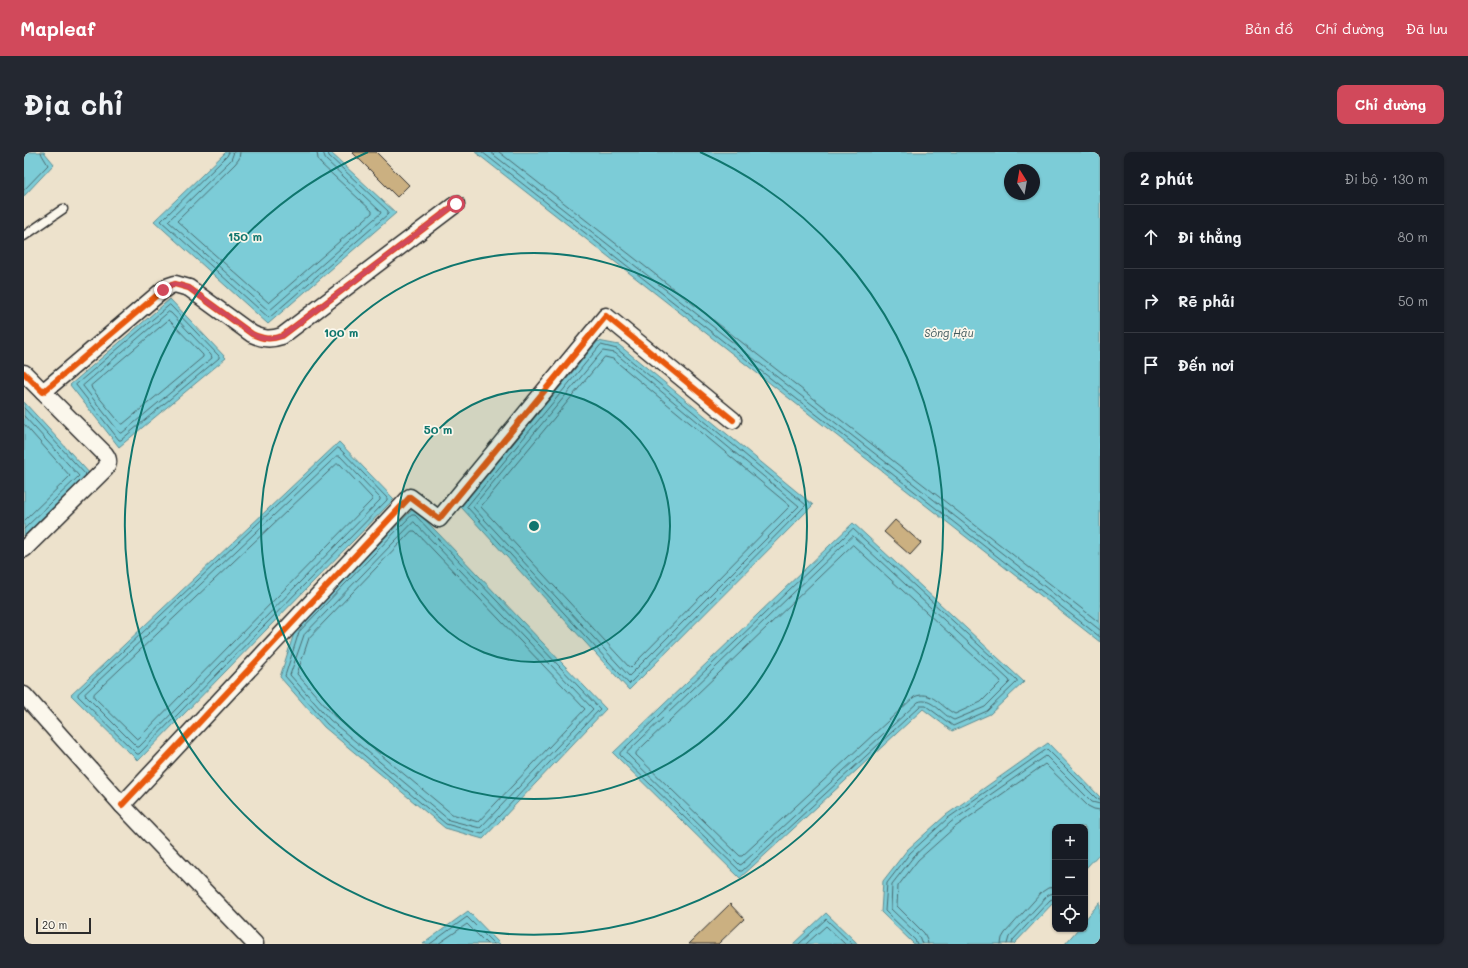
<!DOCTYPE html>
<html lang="vi">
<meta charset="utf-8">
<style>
body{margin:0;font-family:Mali,sans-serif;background:#242831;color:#f1f3f6}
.controls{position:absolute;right:12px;bottom:12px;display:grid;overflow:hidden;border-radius:8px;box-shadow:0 1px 3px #0004}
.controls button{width:36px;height:36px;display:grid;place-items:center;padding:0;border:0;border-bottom:1px solid #363941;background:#171b24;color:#f1f3f6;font:20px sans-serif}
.compass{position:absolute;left:980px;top:12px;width:36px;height:36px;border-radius:50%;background:#171b24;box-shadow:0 1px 3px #0004;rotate:349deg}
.scale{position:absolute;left:12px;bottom:10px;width:55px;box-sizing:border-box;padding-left:4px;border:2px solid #2b2b2b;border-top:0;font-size:11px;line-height:14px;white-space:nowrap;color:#2b2b2b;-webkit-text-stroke:3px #fbf7ec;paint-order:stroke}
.stop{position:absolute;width:12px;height:12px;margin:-9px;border:3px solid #d1495b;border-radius:50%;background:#fff}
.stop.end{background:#d1495b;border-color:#fff;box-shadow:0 1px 4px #0008}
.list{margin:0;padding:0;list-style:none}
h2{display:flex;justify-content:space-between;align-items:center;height:52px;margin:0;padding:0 16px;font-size:17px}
h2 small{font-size:13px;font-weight:400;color:#9ea1a6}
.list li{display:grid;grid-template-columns:26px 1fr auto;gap:12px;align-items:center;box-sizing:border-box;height:64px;padding:0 16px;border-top:1px solid #363941}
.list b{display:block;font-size:15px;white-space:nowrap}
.list em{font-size:13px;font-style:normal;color:#9ea1a6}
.icon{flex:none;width:22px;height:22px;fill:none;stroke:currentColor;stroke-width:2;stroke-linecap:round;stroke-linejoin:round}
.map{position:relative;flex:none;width:1076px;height:792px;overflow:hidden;border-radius:8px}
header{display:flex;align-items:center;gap:24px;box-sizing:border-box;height:56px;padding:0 20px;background:#d1495b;color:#fff}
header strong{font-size:19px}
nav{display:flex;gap:22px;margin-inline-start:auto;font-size:14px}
.intro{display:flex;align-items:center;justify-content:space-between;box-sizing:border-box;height:96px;padding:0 24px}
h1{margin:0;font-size:28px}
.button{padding:10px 18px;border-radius:8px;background:#d1495b;color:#fff;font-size:14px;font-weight:700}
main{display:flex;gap:24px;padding:0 24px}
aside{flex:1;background:#171b24;border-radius:8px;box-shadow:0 1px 3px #0004}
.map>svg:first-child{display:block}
.water{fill:#7cccd7;stroke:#5c8c92;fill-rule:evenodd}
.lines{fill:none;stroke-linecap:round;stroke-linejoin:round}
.shore{stroke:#4b6b70;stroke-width:1}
.building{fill:#cbb081;stroke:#2b2b2b}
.lane-casing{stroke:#2b2b2b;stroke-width:11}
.street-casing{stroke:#2b2b2b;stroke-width:19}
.lane{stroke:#fbf7ec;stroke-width:8}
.street{stroke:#fbf7ec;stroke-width:16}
.cycleway-casing{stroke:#fbf7ec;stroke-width:8}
.cycleway{stroke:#e8590c;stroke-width:6}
.route{stroke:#d1495b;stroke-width:5}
.ring{fill:none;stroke:#0f766e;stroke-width:2}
.labels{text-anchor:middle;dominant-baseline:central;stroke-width:3.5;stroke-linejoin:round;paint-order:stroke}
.water-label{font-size:11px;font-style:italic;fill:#435b5f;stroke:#fbf7ec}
.centre{fill:#0f766e;stroke:#fbf7ec;stroke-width:2}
.ring-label{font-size:12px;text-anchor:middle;font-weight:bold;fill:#0f766e;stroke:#fbf7ec;stroke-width:3.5;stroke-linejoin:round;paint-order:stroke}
</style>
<header>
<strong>Mapleaf</strong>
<nav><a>Bản đồ</a><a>Chỉ đường</a><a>Đã lưu</a></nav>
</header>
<div class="intro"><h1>Địa chỉ</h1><a class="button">Chỉ đường</a></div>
<main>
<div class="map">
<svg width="1076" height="792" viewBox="0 0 1076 792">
<rect width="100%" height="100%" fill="#ede2cc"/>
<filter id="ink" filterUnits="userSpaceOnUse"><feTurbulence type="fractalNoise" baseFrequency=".025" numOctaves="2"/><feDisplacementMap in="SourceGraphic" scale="8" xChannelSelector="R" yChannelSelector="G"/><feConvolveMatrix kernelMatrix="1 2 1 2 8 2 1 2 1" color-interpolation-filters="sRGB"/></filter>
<g filter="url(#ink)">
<g class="water">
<polygon points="0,0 20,0 30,12 0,44"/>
<polygon points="202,0 306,0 372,61 244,172 130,69"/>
<path d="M451,0H1076V490ZM986,18H1010V42H986Z"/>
<polygon points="146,147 202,206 95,295 46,233"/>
<polygon points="574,189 595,193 789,353 605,538 437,355"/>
<polygon points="0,250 68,324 0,390"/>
<polygon points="315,290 370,347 114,609 47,543"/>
<polygon points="390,356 582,557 459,687 421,676 300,575 256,525 271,478"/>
<polygon points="829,371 1000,530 966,562 928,579 899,557 716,726 589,601"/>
<polygon points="1024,591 1076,645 1076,701 1061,717 1061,675 1031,675 1031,749 990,792 890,792 857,760 859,729 883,698 922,663"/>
<polygon points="1076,750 1076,792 1041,792 1054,777 1061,777 1061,768"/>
<polygon points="444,759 476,792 399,792"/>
<polygon points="802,761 834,792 769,792"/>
</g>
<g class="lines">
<g class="shore">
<polyline points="205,0 203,4 137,69 245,166 364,62 364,59 305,4 304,0"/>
<polyline points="210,0 207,8 144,69 245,159 357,61 356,59 302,8 299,0"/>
<polyline points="216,0 215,7 211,12 153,69 245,151 348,61 348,59 297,12 294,7 293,0"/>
<polyline points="458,0 1076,485"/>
<polyline points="466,0 1076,478"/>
<polyline points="475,0 1076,471"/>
<polyline points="0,38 24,13 18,3 17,0"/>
<polygon points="146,153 195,204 195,206 97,288 95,288 52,233"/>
<polygon points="145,160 147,161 187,203 188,206 98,281 96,281 59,234"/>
<polygon points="145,168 179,203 179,205 99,272 97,272 68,237 67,234"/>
<polygon points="577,193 593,197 782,353 605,532 443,355"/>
<polygon points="579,199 591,201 775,354 605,524 449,355"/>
<polygon points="581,205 589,207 766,354 606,516 457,355"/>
<polyline points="0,256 62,323"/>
<polyline points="0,264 55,324 0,377"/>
<polyline points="0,272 46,324 0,369"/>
<polygon points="314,296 316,297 363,346 363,348 115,602 113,602 54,544 54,542"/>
<polygon points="313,304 316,304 356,346 356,348 115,595 113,595 62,544 61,542"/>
<polygon points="313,312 316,312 348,346 348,348 115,586 113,587 70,545 70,542"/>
<polygon points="388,363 391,363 576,557 458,682 422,672 303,572 261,524 275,480"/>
<polygon points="390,370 569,557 456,676 425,668 306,568 266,523 280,483"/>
<polygon points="829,377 993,528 993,530 963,559 929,574 902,554 896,554 718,719 716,719 596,603 596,601"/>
<polygon points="388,379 391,379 561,557 454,670 428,662 310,564 273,522 285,486"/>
<path d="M829,384L985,528L986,530L961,555L930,568C919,564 907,544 894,550L718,712L716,713L604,603L603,601Z"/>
<path d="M829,393L976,528L977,530L957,550L931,562C917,555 907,537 890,545L718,704H716L612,603V601Z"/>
<polyline points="406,792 443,765 470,792"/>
<polyline points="414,792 443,772 463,792"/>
<polyline points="775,792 802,767 828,792"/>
<polyline points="782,792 802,774 821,792"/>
<polyline points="893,792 891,788 861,759 863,731 886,701 924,666 1023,597 1072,646 1076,647"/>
<polyline points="898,792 895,784 867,757 868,732 890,704 927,670 1022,604 1068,650 1076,652"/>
<polyline points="904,792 903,787 900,781 873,754 874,734 894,708 931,675 1021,612 1064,654 1070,657 1076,658"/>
<polyline points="977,792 978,786 981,781 1018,740 1024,736 1031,735"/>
<polyline points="983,792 985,785 1023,744 1026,742 1031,741"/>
<polyline points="988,792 989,788 1026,748 1031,746"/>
</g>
</g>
<g class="building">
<polygon points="328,0 352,0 385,33 373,45"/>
<polygon points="871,368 897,391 886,403 860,380"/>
<polygon points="706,752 720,767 694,792 665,792"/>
</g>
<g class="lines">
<g class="lane-casing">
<polyline id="lane" points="0,84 39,57"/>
</g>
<g class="street-casing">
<g id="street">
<path d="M0,221L19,240L139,138L145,134L151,132L165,136L228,182C239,187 246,188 258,184L432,52"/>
<path d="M0,397L81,317C85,312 85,307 81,302L19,240"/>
<polyline points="0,543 98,653 231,792"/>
<polyline points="98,653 386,345 415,367 582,164 709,268"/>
</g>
</g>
<use href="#lane" class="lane"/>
<use href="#street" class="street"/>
<g class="cycleway-casing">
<g id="cycleway">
<path d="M0,221L19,240L139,138L145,134L151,132L165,136L228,182C239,187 246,188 258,184L432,52"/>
<polyline points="98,653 386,345 415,367 582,164 709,268"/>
</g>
</g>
<use href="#cycleway" class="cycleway"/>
</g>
</g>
<g class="lines" filter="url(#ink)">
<path class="route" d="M139,138L144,134L151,132L165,136L228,182C239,187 246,188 258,184L432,52"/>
</g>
<circle cx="510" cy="374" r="136" fill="#0f766e" fill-opacity=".12"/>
<g class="ring">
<circle cx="510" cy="374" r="136"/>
<circle cx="510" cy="374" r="273"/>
<path d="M676 0A409 409 0 1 1 344 0"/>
</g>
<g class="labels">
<g class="water-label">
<text x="925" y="180">Sông Hậu</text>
</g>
</g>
<circle cx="510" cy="374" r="6" class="centre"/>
<g class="ring-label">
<text x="221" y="89">150 m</text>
<text x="317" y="185">100 m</text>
<text x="414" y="282">50 m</text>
</g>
</svg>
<div class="controls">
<button>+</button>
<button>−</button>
<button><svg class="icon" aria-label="locate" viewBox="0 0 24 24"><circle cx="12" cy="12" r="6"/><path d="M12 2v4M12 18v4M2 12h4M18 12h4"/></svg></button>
</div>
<svg class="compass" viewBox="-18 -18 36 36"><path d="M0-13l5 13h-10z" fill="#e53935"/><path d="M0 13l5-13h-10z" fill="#9ea1a6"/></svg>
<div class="scale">20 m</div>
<div class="stop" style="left:432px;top:52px"></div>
<div class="stop end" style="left:139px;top:138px"></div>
</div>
<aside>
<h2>2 phút<small>Đi bộ · 130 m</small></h2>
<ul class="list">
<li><svg class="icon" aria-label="ahead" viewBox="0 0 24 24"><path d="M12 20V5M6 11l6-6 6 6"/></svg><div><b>Đi thẳng</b></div><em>80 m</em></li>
<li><svg class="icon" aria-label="right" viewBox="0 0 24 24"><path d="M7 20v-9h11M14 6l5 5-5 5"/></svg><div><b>Rẽ phải</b></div><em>50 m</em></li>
<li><svg class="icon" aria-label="arrive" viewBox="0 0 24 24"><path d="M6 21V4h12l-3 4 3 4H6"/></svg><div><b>Đến nơi</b></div></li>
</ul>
</aside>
</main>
